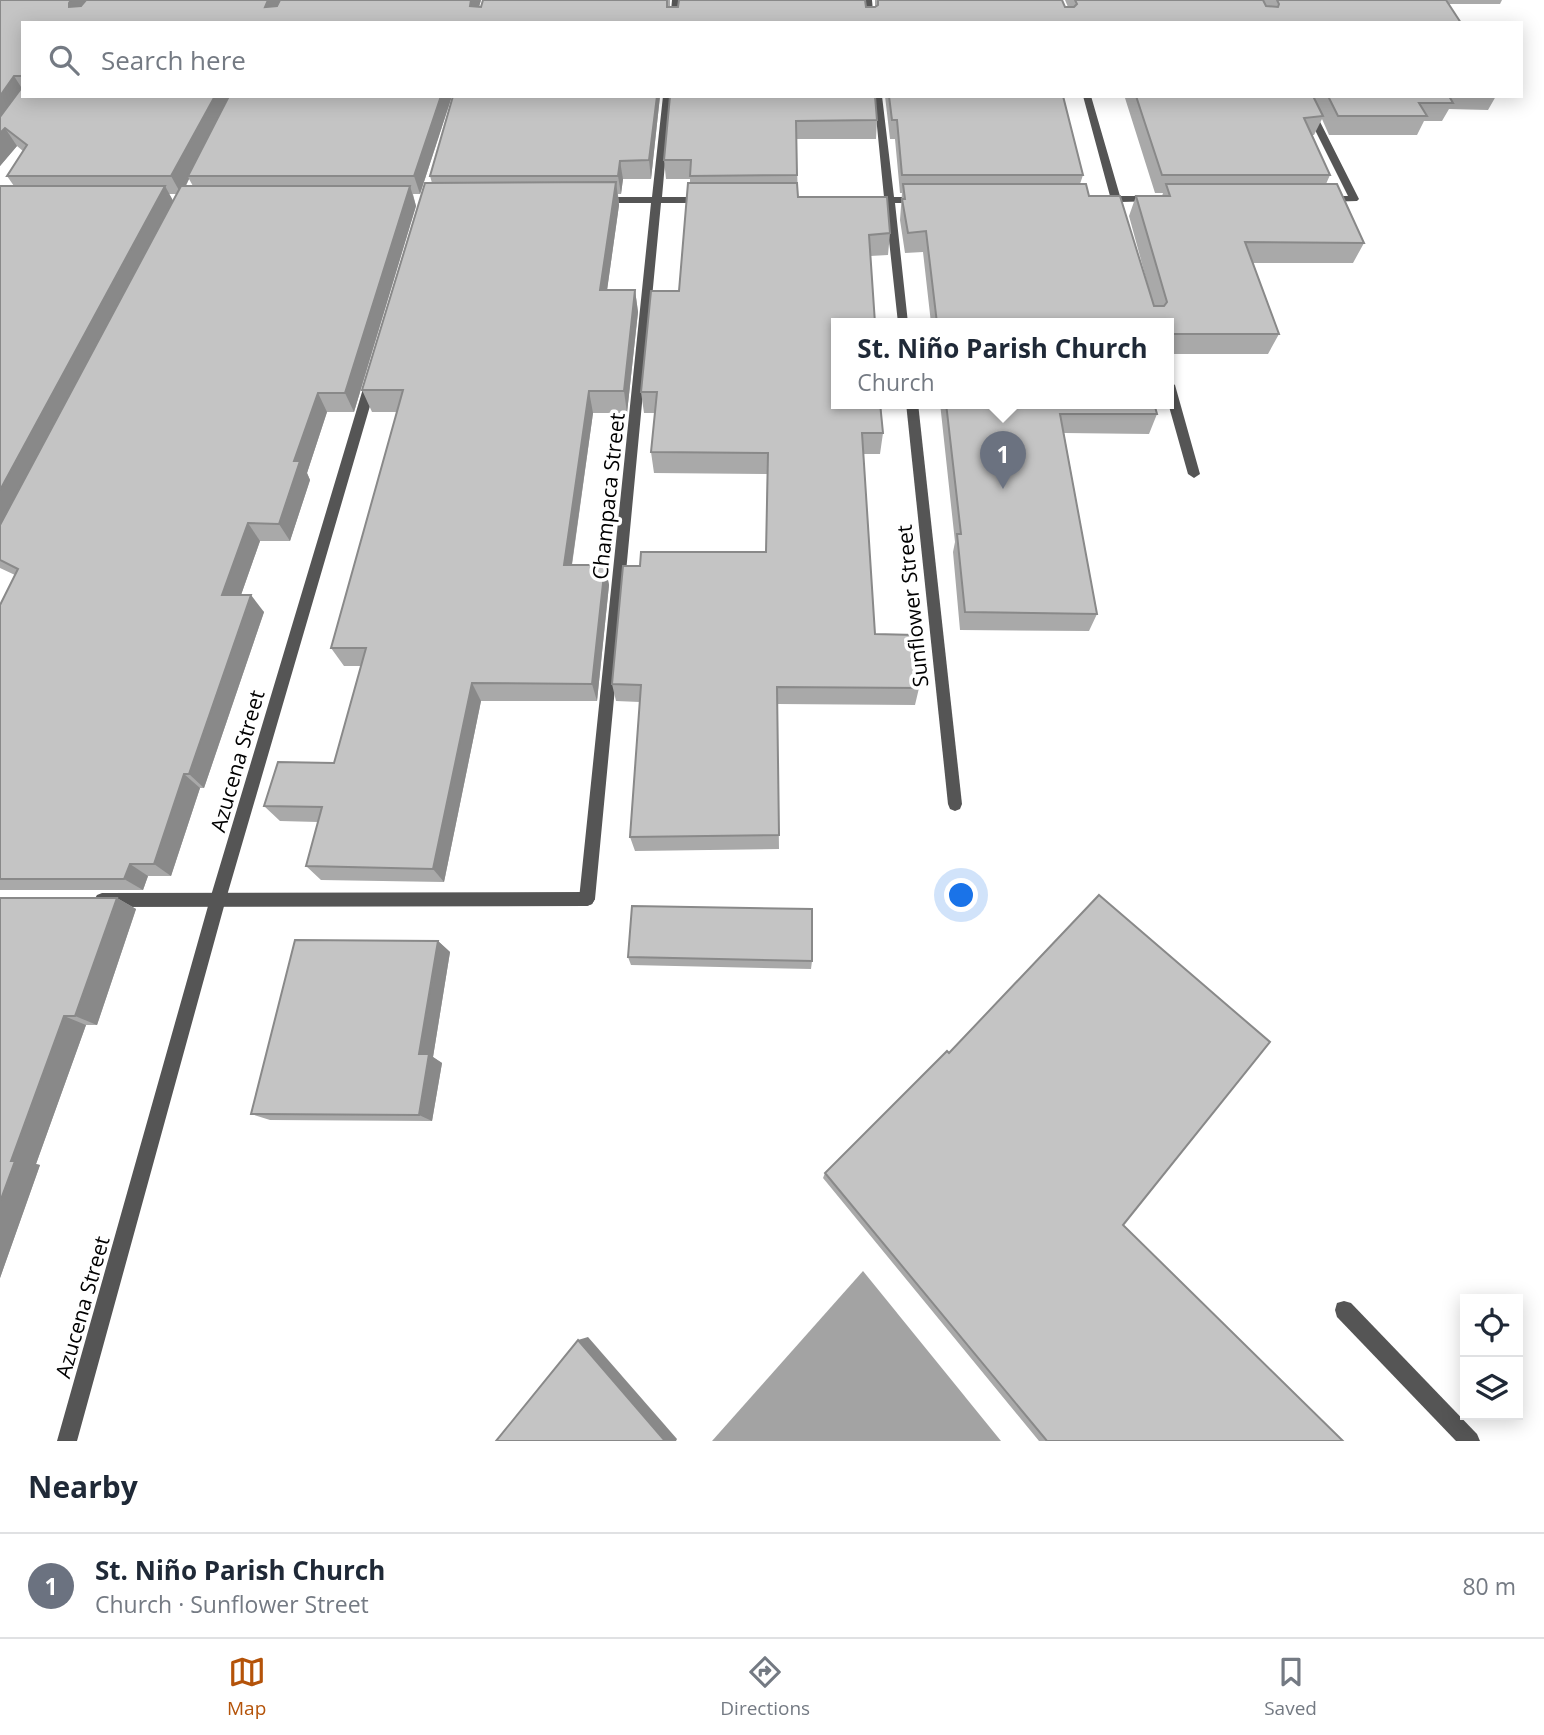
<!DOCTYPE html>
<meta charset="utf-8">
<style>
body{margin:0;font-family:"Open Sans",sans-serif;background:#f2f2f3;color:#1f2937}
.controls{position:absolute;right:21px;bottom:21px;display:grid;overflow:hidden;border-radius:0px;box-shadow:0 4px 18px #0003}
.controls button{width:63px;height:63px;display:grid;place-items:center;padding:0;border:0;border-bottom:2px solid #e0e1e3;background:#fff;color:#1f2937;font:35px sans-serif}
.you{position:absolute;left:962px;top:896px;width:24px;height:24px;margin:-18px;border:5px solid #fff;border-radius:50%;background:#1a73e8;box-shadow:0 0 0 10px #1a73e833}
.badge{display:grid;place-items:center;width:46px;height:46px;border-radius:50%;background:#b45309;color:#fff;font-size:23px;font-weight:700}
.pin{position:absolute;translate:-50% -58px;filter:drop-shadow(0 2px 4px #0008)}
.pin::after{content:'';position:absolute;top:37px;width:24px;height:21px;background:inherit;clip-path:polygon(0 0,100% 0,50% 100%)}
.popup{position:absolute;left:831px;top:318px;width:343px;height:91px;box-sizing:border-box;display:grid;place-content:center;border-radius:0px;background:#fff;filter:drop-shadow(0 2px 5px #0005);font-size:23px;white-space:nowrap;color:#747a83}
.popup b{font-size:26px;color:#1f2937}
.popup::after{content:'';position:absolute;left:50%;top:100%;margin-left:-14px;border:14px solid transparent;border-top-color:#fff}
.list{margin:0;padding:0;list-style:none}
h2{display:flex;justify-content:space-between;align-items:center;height:91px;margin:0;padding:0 28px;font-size:30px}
h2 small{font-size:23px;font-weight:400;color:#747a83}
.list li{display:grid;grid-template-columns:46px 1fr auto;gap:21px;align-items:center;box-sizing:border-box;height:105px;padding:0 28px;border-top:2px solid #e0e1e3}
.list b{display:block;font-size:26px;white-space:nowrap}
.list p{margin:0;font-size:23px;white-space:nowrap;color:#747a83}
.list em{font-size:23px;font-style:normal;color:#747a83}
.icon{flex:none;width:38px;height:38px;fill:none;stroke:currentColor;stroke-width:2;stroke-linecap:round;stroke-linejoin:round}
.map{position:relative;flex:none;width:1544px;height:1441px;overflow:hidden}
.search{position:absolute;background:#fff;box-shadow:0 4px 18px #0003;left:21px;right:21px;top:21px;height:77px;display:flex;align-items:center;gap:18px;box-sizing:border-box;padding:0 24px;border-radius:0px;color:#747a83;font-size:26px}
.sheet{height:196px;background:#fff}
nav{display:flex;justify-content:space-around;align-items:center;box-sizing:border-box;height:98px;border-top:2px solid #e0e1e3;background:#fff;font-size:19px;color:#747a83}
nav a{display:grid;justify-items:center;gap:4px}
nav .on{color:#b45309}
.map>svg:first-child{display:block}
.water{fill:#a3a3a3}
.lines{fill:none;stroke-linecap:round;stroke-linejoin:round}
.service{fill:#555;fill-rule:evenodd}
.minor{fill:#555;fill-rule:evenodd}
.wall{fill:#a9a9a9;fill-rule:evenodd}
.shaded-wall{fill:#898989}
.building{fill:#c4c4c4;stroke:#898989;stroke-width:2}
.labels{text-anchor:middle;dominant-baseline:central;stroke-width:7;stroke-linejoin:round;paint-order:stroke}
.street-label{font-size:21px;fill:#000;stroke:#fff}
</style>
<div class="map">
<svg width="1544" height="1441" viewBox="0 0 1544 1441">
<rect width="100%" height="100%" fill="#fff"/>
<polygon class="water" points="863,1271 1001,1441 712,1441"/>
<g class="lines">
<g class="service">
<polygon points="587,892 592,894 595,899 592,904 587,906 102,907 97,905 94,900 97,895 102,893"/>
<polygon points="1344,1301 1351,1303 1477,1434 1480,1441 1456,1441 1337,1317 1335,1310 1337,1303"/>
</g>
<g class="minor">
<polygon points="672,0 680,0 678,23 670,23"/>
<polygon points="864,0 872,0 874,23 866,23"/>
<polygon points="663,96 671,96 662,197 706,197 711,200 706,203 661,203 595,899 592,904 587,906 582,904 579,899 651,203 600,203 595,200 600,197 652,197"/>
<polygon points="874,96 882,96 894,197 919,197 924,200 919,203 895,203 908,323 898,323 885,203 869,203 864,200 869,197 884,197"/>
<polygon points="1083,96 1091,96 1120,196 1154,196 1157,197 1157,201 1121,202 1123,207 1118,210 1115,209 1112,202 1101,201 1101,197 1110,196"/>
<polygon points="1298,96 1307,96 1359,199 1357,201 1324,202 1319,199 1324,196 1348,196"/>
<polygon points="371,378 377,382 226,899 77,1441 57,1441 210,899 365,382"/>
<polygon points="1169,381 1175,385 1200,474 1194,478 1188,474 1168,403"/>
<polygon points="906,403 918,403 962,804 960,809 955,811 950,809 948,804"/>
</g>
</g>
<g class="wall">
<path d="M0,0H481L479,7H481L483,0H670V7H875V0H1062L1065,7H1068L1065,0H1502L1500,4H1449L1461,23H23V96H452L420,194H413L416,206L354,412H327L307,473L310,480L290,541H260L241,595L264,612L204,788H200L171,876H148L143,890H0V605L15,575L0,568V186H14L7,176L23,151L17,146L0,166ZM189,179L193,186H186ZM169,194H176L173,201Z"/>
<polygon points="453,96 660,96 651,179 623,179 621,194 618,194 619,205 607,290 635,290 638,312 627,413 593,413 572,565 605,565 609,585 597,701 481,701 444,882 321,880 306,866 318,822 280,821 264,806 334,763 361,666 344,666 331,648 397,412 372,412 362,390 432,183 430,176"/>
<polygon points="670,96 877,120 876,139 796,139 798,197 890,233 888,255 870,256 883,433 880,454 863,454 867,527 875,634 919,688 915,705 777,704 779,849 635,851 630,837 640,702 616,701 612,684 640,566 766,552 767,474 654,473 651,452 655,413 644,413 641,392 679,291 690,183 690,179 666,179 664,160"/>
<polygon points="885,96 1082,96 1081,98 1063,98 1083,175 1080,184 1089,196 1153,304 1129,216 1136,196 1162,196 1163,193 1155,193 1125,98 1094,98 1094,96 1496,96 1488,110 1449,109 1442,121 1424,121 1417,135 1329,135 1322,119 1314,135 1312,135 1330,175 1326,184 1364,243 1353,263 1252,263 1279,334 1268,354 1169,354 1169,323 931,323 923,252 905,253 900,220 902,193 900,193 895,139 890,139"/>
<polygon points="940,403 1154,403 1157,414 1149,434 1064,433 1097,614 1089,631 960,630 953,552 955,542"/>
<polygon points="0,898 117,898 136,909 97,1025 86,1025 36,1164 40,1165 0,1278"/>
<polygon points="438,941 450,952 433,1057 442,1063 432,1121 270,1120 251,1114"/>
<polygon points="628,957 812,961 811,969 631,965"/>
<polygon points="949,1053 1123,1225 1343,1441 1039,1441 823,1178 825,1173"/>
</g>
<g class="shaded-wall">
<polygon points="71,0 95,0 79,22 69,7 69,3"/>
<polygon points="268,0 283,0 273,23 265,7"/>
<polygon points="471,0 481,0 474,23 470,6"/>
<polygon points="14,76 23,90 0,131 0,96"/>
<polygon points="215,96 233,96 188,176 189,179 181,194 171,176"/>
<polygon points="441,96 452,96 420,194 414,176"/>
<polygon points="657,96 660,96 651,179 649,160"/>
<polygon points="5,128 17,146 0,166 0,133"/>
<polygon points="620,161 623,179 621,194 618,176"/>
<polygon points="616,182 619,205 604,312 600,290"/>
<polygon points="165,186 176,206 0,542 0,490"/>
<polygon points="410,186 416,206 354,412 345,393"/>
<polygon points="635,290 638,312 627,413 624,391"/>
<polygon points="589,391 593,413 569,584 564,565"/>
<polygon points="318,393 327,412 307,473 310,480 290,541 279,524 294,461"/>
<polygon points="248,523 260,541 235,612 222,595"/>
<polygon points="605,565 609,585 597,701 592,684"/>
<polygon points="251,595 264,612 204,788 189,774"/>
<polygon points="472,683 481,701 444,882 433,869"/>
<polygon points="184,774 200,788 171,876 154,864"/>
<polygon points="130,864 148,876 143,890 124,879"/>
<polygon points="117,898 136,909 97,1025 75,1016"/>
<polygon points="438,941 450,952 433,1057 442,1063 432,1121 419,1115 419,1054"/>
<polygon points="64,1016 86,1025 36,1164 40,1165 0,1278 0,1202 11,1161"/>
<polygon points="588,1337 677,1439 676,1441 665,1441 578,1340"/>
</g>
<g class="building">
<polygon points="0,0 71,0 69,3 69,7 81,6 86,0 268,0 265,7 277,6 280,0 471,0 470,6 481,7 483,0 667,0 667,7 678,7 679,0 865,0 866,7 875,7 878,5 878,0 1062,0 1065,7 1074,7 1077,4 1075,0 1263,0 1266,6 1278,7 1279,4 1277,0 1446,0 1461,23 23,23 23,76 14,76 0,96"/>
<polygon points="23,86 23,96 215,96 171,176 7,176 27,145 5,128 0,133 0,117"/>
<polygon points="229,96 441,96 414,176 188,176"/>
<polygon points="453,96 657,96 649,160 620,161 618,176 430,176"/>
<polygon points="670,96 875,96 877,120 796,121 797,175 690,176 691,160 664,160"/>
<polygon points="889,96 1063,96 1083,175 902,175 897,120 892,120"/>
<polygon points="1136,96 1313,96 1323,116 1304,118 1330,175 1162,175"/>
<polygon points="1328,96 1449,96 1453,103 1419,103 1427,116 1338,116"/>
<polygon points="616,182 600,290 635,290 624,391 589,391 564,565 605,565 592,684 472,683 433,869 306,866 322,807 264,806 278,762 334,763 366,648 331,648 403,390 362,390 425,183"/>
<polygon points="688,183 797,183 798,197 887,197 890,233 869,235 875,323 837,323 837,403 880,403 883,433 862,433 875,634 915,635 919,688 777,687 779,835 630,837 641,685 612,684 623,566 640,566 641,552 766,552 768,453 651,452 657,392 641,392 651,291 679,291"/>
<polygon points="903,184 1086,184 1089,196 1120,196 1154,306 1164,306 1167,302 1136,196 1170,196 1166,184 1337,184 1364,243 1245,242 1279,334 1169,334 1169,323 937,323 926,231 908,233 902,199 905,199"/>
<polygon points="0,186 165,186 0,490"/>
<polygon points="181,186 410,186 345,393 318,393 294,461 300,461 279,524 248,523 222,595 251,595 189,774 184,774 154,864 130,864 124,879 0,879 0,605 18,569 0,560 0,525"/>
<polygon points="946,403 1154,403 1157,414 1060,414 1097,614 965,612 957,534 961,534"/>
<polygon points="1099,895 1270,1042 1123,1225 1343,1441 1047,1441 825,1173 947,1051 949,1053"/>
<polygon points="0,898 117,898 75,1016 64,1016 11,1161 15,1161 0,1202"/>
<polygon points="632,906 812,909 812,961 628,957"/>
<polygon points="295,940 438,941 419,1054 429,1054 419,1115 251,1114"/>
<polygon points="578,1340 665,1441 496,1441"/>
</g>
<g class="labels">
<g class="street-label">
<text transform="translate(608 496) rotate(-84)">Champaca Street</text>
<text transform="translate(912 606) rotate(-96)">Sunflower Street</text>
<text transform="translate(237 761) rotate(-74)">Azucena Street</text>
<text transform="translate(82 1307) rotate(-74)">Azucena Street</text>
</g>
</g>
</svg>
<div class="controls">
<button><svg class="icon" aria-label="locate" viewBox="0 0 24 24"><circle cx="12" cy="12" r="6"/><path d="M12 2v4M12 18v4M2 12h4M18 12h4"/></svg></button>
<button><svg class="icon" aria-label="layers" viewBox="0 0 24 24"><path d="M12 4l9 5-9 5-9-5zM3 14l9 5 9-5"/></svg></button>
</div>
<div class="you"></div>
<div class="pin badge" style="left:1003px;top:489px;background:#6b7280">1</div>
<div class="popup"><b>St. Niño Parish Church</b>Church</div>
<div class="search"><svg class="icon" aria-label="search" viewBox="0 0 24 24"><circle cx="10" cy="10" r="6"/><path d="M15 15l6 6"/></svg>Search here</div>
</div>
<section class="sheet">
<h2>Nearby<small></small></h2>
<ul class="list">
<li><span class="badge" style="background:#6b7280">1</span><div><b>St. Niño Parish Church</b><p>Church · Sunflower Street</p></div><em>80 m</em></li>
</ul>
</section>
<nav>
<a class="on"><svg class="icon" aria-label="map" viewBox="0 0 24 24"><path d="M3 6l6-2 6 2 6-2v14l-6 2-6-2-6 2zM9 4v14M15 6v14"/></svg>Map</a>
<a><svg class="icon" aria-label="directions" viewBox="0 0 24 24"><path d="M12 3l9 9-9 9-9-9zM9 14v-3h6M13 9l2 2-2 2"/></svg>Directions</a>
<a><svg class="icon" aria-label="saved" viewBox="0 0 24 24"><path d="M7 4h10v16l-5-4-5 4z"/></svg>Saved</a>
</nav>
